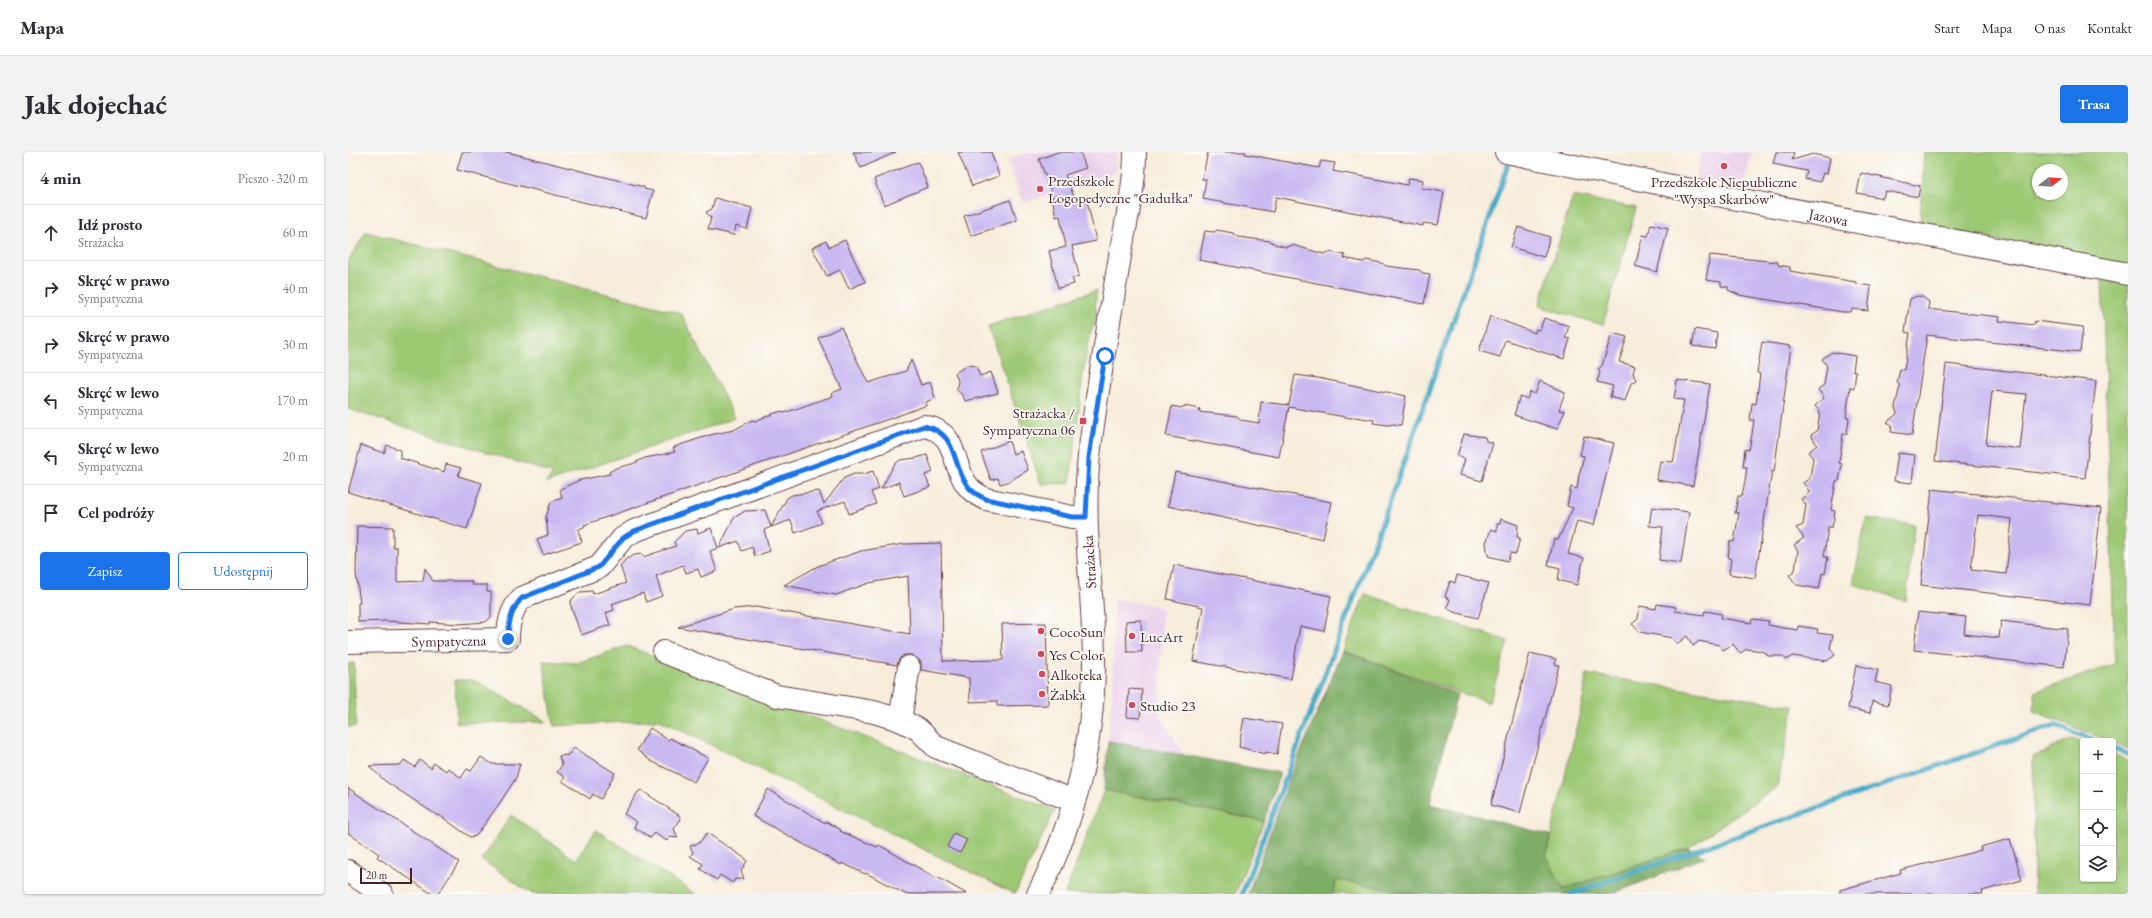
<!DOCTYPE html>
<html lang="pl">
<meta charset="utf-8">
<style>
body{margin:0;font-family:"EB Garamond",serif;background:#f2f2f3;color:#2b2b33}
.controls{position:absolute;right:12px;bottom:12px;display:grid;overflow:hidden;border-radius:4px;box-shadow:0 1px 3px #0004}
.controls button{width:36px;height:36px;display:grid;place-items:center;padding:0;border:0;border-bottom:1px solid #e1e1e2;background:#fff;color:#2b2b33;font:20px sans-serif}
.compass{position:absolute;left:1684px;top:12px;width:36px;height:36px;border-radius:50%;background:#fff;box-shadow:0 1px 3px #0004;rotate:73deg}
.scale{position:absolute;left:12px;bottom:10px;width:52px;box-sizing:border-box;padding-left:4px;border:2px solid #4a1f2b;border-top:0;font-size:11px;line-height:14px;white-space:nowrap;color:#4a1f2b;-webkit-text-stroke:3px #fdfcf7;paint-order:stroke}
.stop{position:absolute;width:12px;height:12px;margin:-9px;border:3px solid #1a73e8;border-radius:50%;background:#fff}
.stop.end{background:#1a73e8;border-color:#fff;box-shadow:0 1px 4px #0008}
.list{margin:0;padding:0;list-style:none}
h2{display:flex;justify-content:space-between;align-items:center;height:52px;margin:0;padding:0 16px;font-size:17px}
h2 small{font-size:13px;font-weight:400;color:#7c7c81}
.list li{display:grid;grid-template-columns:26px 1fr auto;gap:12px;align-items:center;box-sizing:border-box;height:56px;padding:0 16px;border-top:1px solid #e1e1e2}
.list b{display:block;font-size:15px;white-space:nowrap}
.list p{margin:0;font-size:13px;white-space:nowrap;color:#7c7c81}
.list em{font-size:13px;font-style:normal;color:#7c7c81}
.actions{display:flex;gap:8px;padding:12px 16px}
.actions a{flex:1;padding:9px 0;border:1px solid #1a73e8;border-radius:4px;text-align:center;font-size:14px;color:#1a73e8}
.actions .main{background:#1a73e8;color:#fff}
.icon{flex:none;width:22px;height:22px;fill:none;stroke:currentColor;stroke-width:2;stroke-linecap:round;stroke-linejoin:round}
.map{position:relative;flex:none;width:1780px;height:742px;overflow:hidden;border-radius:4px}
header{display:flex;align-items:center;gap:24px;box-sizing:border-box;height:56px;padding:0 20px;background:#fff;border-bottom:1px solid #e1e1e2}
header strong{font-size:19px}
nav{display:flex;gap:22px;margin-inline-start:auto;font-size:14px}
.intro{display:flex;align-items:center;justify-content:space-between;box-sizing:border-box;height:96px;padding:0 24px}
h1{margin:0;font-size:28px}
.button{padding:10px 18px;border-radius:4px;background:#1a73e8;color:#fff;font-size:14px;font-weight:700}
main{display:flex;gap:24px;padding:0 24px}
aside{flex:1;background:#fff;border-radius:4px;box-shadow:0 1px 3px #0004}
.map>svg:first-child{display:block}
.built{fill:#ebd1eb}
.green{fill:#9dc975;stroke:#747450;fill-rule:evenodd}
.forest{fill:#7ead66;stroke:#646648}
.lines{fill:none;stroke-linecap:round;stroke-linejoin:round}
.stream{stroke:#45a8c5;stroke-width:5}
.building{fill:#c9b9f1;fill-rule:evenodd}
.minor-casing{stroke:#643e45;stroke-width:24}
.minor{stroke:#fff;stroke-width:22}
.route{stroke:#1a73e8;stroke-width:5}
.poi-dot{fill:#d1495b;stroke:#fdfcf7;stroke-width:1.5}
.labels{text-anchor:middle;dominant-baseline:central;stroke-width:3.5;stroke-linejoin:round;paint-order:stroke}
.poi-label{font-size:15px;fill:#4a1f2b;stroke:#fdfcf7;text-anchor:start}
.street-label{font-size:15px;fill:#4a1f2b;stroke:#fdfcf7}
</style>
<header>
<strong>Mapa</strong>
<nav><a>Start</a><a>Mapa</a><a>O nas</a><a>Kontakt</a></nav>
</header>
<div class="intro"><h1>Jak dojechać</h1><a class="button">Trasa</a></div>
<main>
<aside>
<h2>4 min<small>Pieszo · 320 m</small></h2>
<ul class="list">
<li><svg class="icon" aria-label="ahead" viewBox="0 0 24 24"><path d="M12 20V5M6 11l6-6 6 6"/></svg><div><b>Idź prosto</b><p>Strażacka</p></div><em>60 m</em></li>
<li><svg class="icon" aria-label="right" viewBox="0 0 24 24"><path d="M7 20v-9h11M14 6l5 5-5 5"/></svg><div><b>Skręć w prawo</b><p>Sympatyczna</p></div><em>40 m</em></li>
<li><svg class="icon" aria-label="right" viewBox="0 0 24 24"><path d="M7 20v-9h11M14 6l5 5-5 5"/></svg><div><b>Skręć w prawo</b><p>Sympatyczna</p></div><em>30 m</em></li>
<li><svg class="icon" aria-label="left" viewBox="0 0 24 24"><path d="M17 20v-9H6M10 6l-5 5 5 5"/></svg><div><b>Skręć w lewo</b><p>Sympatyczna</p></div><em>170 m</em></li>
<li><svg class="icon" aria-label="left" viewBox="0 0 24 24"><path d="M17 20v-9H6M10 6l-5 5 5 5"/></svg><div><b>Skręć w lewo</b><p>Sympatyczna</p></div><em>20 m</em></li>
<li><svg class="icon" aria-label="arrive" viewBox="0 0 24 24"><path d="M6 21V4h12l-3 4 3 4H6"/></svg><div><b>Cel podróży</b></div></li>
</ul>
<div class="actions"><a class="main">Zapisz</a><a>Udostępnij</a></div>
</aside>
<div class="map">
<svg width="1780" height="742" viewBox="0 0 1780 742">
<rect width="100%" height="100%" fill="#fdfcf7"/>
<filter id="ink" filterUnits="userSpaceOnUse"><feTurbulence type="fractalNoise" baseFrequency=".025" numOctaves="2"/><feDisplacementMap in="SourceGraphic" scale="8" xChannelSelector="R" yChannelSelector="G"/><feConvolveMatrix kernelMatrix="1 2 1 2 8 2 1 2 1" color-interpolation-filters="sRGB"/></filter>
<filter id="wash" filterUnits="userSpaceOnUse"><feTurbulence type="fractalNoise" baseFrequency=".012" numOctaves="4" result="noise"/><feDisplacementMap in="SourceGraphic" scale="16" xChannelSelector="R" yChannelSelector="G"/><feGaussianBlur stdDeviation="0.9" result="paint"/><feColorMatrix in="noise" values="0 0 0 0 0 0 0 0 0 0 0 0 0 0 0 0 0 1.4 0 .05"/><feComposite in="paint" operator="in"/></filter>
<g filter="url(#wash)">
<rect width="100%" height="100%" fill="#f7eddb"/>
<g class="built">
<polygon points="680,0 769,0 768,19 675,51 659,7"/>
<polygon points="1354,0 1404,0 1395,36 1347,28"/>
<polygon points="765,446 814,456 812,564 836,603 760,589 765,535"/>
</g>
<g class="green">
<path d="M1576,0H1780V115L1572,73ZM1690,18H1714V42H1690Z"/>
<polygon points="1225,44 1288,56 1255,173 1191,154"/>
<polygon points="18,80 333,161 387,266 198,331 205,321 0,257 0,109"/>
<polygon points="1754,126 1780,131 1780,597 1765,591 1765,589 1761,589 1686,559 1687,540 1767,512"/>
<polygon points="749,138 747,153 749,161 747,172 743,179 736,216 722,331 693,332 640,174"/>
<polygon points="1518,366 1566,373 1558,449 1505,432"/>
<polygon points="1017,442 1160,489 1141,551 995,499"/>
<polygon points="279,494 707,658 667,742 312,568 206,574 195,509 229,511"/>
<polygon points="6,511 8,574 0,575 0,512"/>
<polygon points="1238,522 1446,554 1429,635 1340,696 1216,737 1198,705 1236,543"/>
<polygon points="107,528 126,528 199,570 109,571"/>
<polygon points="1724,587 1735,591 1735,727 1765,727 1765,602 1780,608 1780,742 1686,742 1685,605"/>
<polygon points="756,638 916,669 887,742 717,742"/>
<polygon points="163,663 228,708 248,678 348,742 184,742 134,708"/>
<polygon points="989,728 1069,742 985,742"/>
</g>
<g class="forest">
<polygon points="995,499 1109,542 1082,652 1202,683 1198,705 1216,737 1340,696 1357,705 1264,742 1069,742 989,728 985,742 900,742 943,623"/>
<polygon points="760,589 932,621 916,669 756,638"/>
</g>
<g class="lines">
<g class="stream">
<polyline points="1765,596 1780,602"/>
<polyline points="894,742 1042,350 1160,13"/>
<polyline points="1223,742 1707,573 1747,589"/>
</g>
</g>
<g id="blocks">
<g class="building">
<polygon points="114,0 159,0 296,35 296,37 305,39 298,66 109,18"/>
<polygon points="505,0 548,0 513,16"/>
<polygon points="610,0 643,0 651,24 624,34"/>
<polygon points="710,0 732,0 738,16 717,23 727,47 738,44 748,89 724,94 731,124 724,126 726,132 710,136 701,99 718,95 712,64 708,65 701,31 700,31 691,7"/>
<polygon points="860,0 898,0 897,2 971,16 973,9 987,11 985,19 1059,33 1061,26 1075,28 1073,36 1096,40 1090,73 1075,71 1075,74 928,45 925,60 855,47 858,27 854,27"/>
<polygon points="1428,0 1446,0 1444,8 1465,2 1482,6 1479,22 1475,21 1472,30 1457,27 1459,19 1425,12"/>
<polygon points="570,10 580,35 536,53 526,27"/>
<polygon points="1513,21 1572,34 1570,45 1537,39 1535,46 1509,41"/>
<polygon points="367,46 404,56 399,77 388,74 386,83 360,77 363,66 358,60 364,57"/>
<polygon points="662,48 669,68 623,84 616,64"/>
<polygon points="1303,72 1320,76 1309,120 1287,114 1295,83 1300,84"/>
<polygon points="1170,75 1202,85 1196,105 1163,95"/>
<polygon points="869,78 885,81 890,85 922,89 927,92 938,95 944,93 976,102 981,100 997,103 996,106 1015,110 1018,108 1034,111 1038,114 1071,118 1075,121 1082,122 1076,152 851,108 857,79 866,80"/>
<polygon points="497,88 517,130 501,137 492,118 479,124 464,96 478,89 481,95"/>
<polygon points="1362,103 1430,110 1430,113 1442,115 1442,119 1508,130 1508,132 1523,134 1520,159 1504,157 1503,160 1495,160 1391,143 1380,138 1380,135 1373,134 1373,130 1358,128"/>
<polygon points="1569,144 1575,145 1581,150 1580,157 1652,165 1651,169 1686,173 1687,169 1735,175 1732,200 1579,183 1564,283 1543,280 1544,273 1539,270 1549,262 1547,255 1552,234 1549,230 1552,217 1556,218 1562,181 1557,180 1562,147"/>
<polygon points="1142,164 1187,181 1188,177 1192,178 1196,166 1221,174 1217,186 1222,187 1216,207 1157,188 1152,205 1131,199"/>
<polygon points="493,175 520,231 558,219 563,208 573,233 582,230 587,246 578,250 579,253 552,263 236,373 237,374 230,378 234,390 195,403 189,387 200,383 198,365 203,350 214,346 212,337 232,328 262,322 261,320 268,316 284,312 297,306 327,300 325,296 332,293 362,283 386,278 404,268 407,269 427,261 435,259 436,261 485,244 484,241 494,237 470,186"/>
<polygon points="1347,177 1369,181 1367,197 1344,194"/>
<polygon points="1264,181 1279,185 1271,210 1287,214 1285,221 1288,228 1283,231 1277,249 1262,245 1265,234 1249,230 1252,220 1250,217 1254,214"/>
<polygon points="1414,190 1443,194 1426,320 1424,319 1407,426 1381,422 1383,407 1380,406 1382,389 1386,390 1391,361 1387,361 1390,344 1394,344 1397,329 1399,315 1395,315 1397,297 1401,298 1404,282 1406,268 1402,268 1404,251 1408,252 1412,222 1409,221"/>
<polygon points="1484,200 1507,204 1505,219 1508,219 1506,236 1502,235 1498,265 1501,266 1499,282 1495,282 1491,311 1494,312 1491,329 1488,329 1483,358 1487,359 1486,367 1484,375 1480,375 1476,405 1480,405 1477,422 1474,421 1471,437 1449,433 1441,423 1447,418 1450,399 1446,393 1456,386 1448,376 1455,373 1458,353 1453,347 1462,340 1455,331 1462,326 1465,306 1460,300 1469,293 1463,283 1469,279 1472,260 1467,254 1476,246 1470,237 1476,233 1479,214 1474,207"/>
<path d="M1598,212L1748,229L1737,326L1587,309ZM1644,239L1678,242L1672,297L1638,293Z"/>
<polygon points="619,213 628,214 632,224 643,220 650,241 617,249 615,244 609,238 610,228 607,221"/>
<polygon points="947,223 970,226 1058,244 1053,273 1045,272 1040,273 1025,271 1026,268 1008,265 1003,266 941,255 931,305 818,284 824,254 833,256 836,254 852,257 851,260 889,264 893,268 911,271 913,250 941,253"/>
<polygon points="1329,228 1362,232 1345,334 1309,328 1312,309 1325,310 1326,306 1336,248 1326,247"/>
<polygon points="1192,229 1217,240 1211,258 1217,259 1209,277 1166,263 1172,244 1179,247 1182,240 1187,242"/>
<polygon points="1116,282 1137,285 1138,289 1145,291 1134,329 1112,323 1117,307 1109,304"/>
<polygon points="1236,284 1266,291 1246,373 1229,369 1220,402 1236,406 1229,433 1210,428 1212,416 1200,413 1206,387 1210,388 1225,356 1219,354 1223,335 1229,337 1231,323 1236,304 1232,303"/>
<polygon points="661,289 665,302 673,299 680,318 660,330 652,332 650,326 643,328 633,300"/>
<polygon points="13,293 36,301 39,293 52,298 52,306 96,320 98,312 113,316 110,324 134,331 119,377 0,340"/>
<polygon points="1550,301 1567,303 1564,331 1546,329"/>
<polygon points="579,303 585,320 577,323 582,335 556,344 551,330 533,337 546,313 552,308 568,306"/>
<polygon points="525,319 531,337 523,340 528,352 501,362 497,349 469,359 474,371 447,381 443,368 423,375 439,346 444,343 471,339 476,352 496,326 506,322 516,322"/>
<polygon points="827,320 983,350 975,387 820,354"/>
<path d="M1584,337L1753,356L1742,453L1573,433ZM1630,363L1664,367L1658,422L1623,418Z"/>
<polygon points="1304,355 1341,360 1333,411 1311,408 1315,375 1301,374"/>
<polygon points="417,358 423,375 416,378 422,399 407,404 404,395 394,399 390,389 371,396 386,366 397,359"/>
<polygon points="1153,367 1170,373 1169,385 1172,386 1168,402 1162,401 1160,409 1140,404 1138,391 1143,377 1149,379 1149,372 1152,372"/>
<polygon points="9,374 45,375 45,395 49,395 49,430 75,429 77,416 85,429 123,429 124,433 139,433 139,440 143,440 143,465 138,470 111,472 82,470 82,472 38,469 10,470 10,451 12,451 8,421"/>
<polygon points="363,376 370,396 362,399 369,419 353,425 350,417 338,421 335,413 308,424 314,444 298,450 295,441 264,452 266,458 258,461 262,473 233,483 222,451 225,446 232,440 244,439 245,442 278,431 272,414 278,407 287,403 294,402 295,405 328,394 326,390 337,379 349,377 350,381"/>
<polygon points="593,391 595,509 655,508 654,472 698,471 700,553 649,554 649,549 622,550 621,526 573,518 573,510 563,503 556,503 551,507 549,513 330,475 386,457 408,455 562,482 560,424 521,431 488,443 436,433 470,414 513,399 556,392"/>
<polygon points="826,413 983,444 976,479 952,474 943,527 845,509 855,455 819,447"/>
<polygon points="1109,423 1141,431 1130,466 1106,460 1099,456 1102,447 1097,445 1102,429 1107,431"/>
<polygon points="1309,452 1328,455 1327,459 1356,463 1357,459 1374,462 1373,466 1403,471 1404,467 1421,469 1420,473 1435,476 1450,478 1450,474 1470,477 1469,481 1485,483 1482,496 1487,503 1479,509 1444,504 1438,508 1435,504 1420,504 1417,500 1408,498 1399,497 1392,501 1385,492 1375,498 1371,493 1351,489 1345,494 1339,484 1329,492 1324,486 1292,480 1284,472 1290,467 1292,454 1308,457"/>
<polygon points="1570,460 1618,465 1616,482 1651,486 1653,469 1720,477 1716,515 1566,498"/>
<polygon points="793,468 794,500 779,500 778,469"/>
<polygon points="1182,501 1208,507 1207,512 1211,513 1172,661 1143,653"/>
<polygon points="1508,513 1530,518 1527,530 1544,534 1540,553 1524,549 1522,561 1500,556"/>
<polygon points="781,537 794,538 792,566 779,565"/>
<polygon points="896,566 934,572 929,602 918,600 917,602 891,595"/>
<polygon points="302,576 320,588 322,586 360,606 346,630 303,609 289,598"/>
<polygon points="226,596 267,621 253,647 245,642 242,647 214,629 217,625 209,620 214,613 211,604 220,603"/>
<polygon points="133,605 144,612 172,612 168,626 149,655 128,684 122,685 91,663 90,664 37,629 21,614 52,613 56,608 67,615 72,608 83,616 86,611 98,619 100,616 113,626 119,617 123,619"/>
<polygon points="0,636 111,710 90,742 84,742 29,705 31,702 0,681"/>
<polygon points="420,637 477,671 478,669 493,678 492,679 529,695 531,693 588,726 589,725 619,742 557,742 518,721 517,722 494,711 493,713 405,664"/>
<polygon points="293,638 332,664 333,667 326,677 330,686 321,685 319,689 306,681 303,686 286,675 289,670 276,662 290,640"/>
<polygon points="359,681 398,707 399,709 393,719 396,727 387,727 385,731 372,723 369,728 352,717 355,712 342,704 345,701 342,694 351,691"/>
<polygon points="606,681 619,688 612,701 599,695"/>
<polygon points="1662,687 1674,728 1634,739 1635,742 1492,742 1492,738 1553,721 1552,718 1615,703 1633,698 1632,695"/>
</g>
</g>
</g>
<g filter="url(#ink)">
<use href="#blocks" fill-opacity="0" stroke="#643e45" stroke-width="1"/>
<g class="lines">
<g class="minor-casing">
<g id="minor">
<path id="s1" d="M1158,0L1353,40L1780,122"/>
<path id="s2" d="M0,490L160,487C160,471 163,457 174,446L251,415L275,386L286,379L576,274C611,281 602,309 619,333C624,340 631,344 638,347L724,365H738"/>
<polyline points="316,500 429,544 526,560 552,568 570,577 588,595 726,649"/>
<polyline points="552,568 561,515"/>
<polyline points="0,719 34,742"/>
<path d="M690,742C725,673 744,596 746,519C747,447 733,376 741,304C749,235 762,166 773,98C779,65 787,33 787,0"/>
</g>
</g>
<use href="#minor" class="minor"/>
</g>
</g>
<g class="lines" filter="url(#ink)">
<path class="route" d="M160,487C160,471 163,457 174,446L251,415L275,386L286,379L576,274C610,281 603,310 619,333C624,340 631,344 638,347L724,365H738L741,305L757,204"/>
</g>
<g class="poi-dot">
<circle cx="1376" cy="14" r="4"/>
<circle cx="692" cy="37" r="4"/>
<rect x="731" y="265" width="8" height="8" rx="2"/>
<circle cx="693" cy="479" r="4"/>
<circle cx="784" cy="484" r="4"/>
<circle cx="693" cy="502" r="4"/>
<circle cx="694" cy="522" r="4"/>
<circle cx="694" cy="542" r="4"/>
<circle cx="784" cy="553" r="4"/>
</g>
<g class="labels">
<g class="poi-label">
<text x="700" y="28">Przedszkole<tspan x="700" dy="17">Logopedyczne "Gadułka"</tspan></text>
<text x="1376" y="29" text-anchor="middle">Przedszkole Niepubliczne<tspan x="1376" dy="17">"Wyspa Skarbów"</tspan></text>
<text x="727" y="260" text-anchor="end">Strażacka /<tspan x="727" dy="17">Sympatyczna 06</tspan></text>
<text x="701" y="479">CocoSun</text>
<text x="792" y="484">LucArt</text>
<text x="701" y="502">Yes Color</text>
<text x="702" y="522">Alkoteka</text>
<text x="702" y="542">Żabka</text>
<text x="792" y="553">Studio 23</text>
</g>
<g class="street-label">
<text stroke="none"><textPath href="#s1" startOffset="329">Jazowa</textPath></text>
<text transform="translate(741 410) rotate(-94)">Strażacka</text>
<text stroke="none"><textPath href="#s2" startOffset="101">Sympatyczna</textPath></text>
</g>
</g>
</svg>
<div class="controls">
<button>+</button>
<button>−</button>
<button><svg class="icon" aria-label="locate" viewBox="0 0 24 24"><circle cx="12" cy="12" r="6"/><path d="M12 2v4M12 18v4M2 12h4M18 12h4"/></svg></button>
<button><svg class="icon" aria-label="layers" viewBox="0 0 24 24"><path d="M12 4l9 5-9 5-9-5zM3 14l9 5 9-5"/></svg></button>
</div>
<svg class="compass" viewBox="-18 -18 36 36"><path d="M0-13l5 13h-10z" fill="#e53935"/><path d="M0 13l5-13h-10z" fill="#7c7c81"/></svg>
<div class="scale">20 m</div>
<div class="stop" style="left:757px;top:204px"></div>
<div class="stop end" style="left:160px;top:487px"></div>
</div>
</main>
